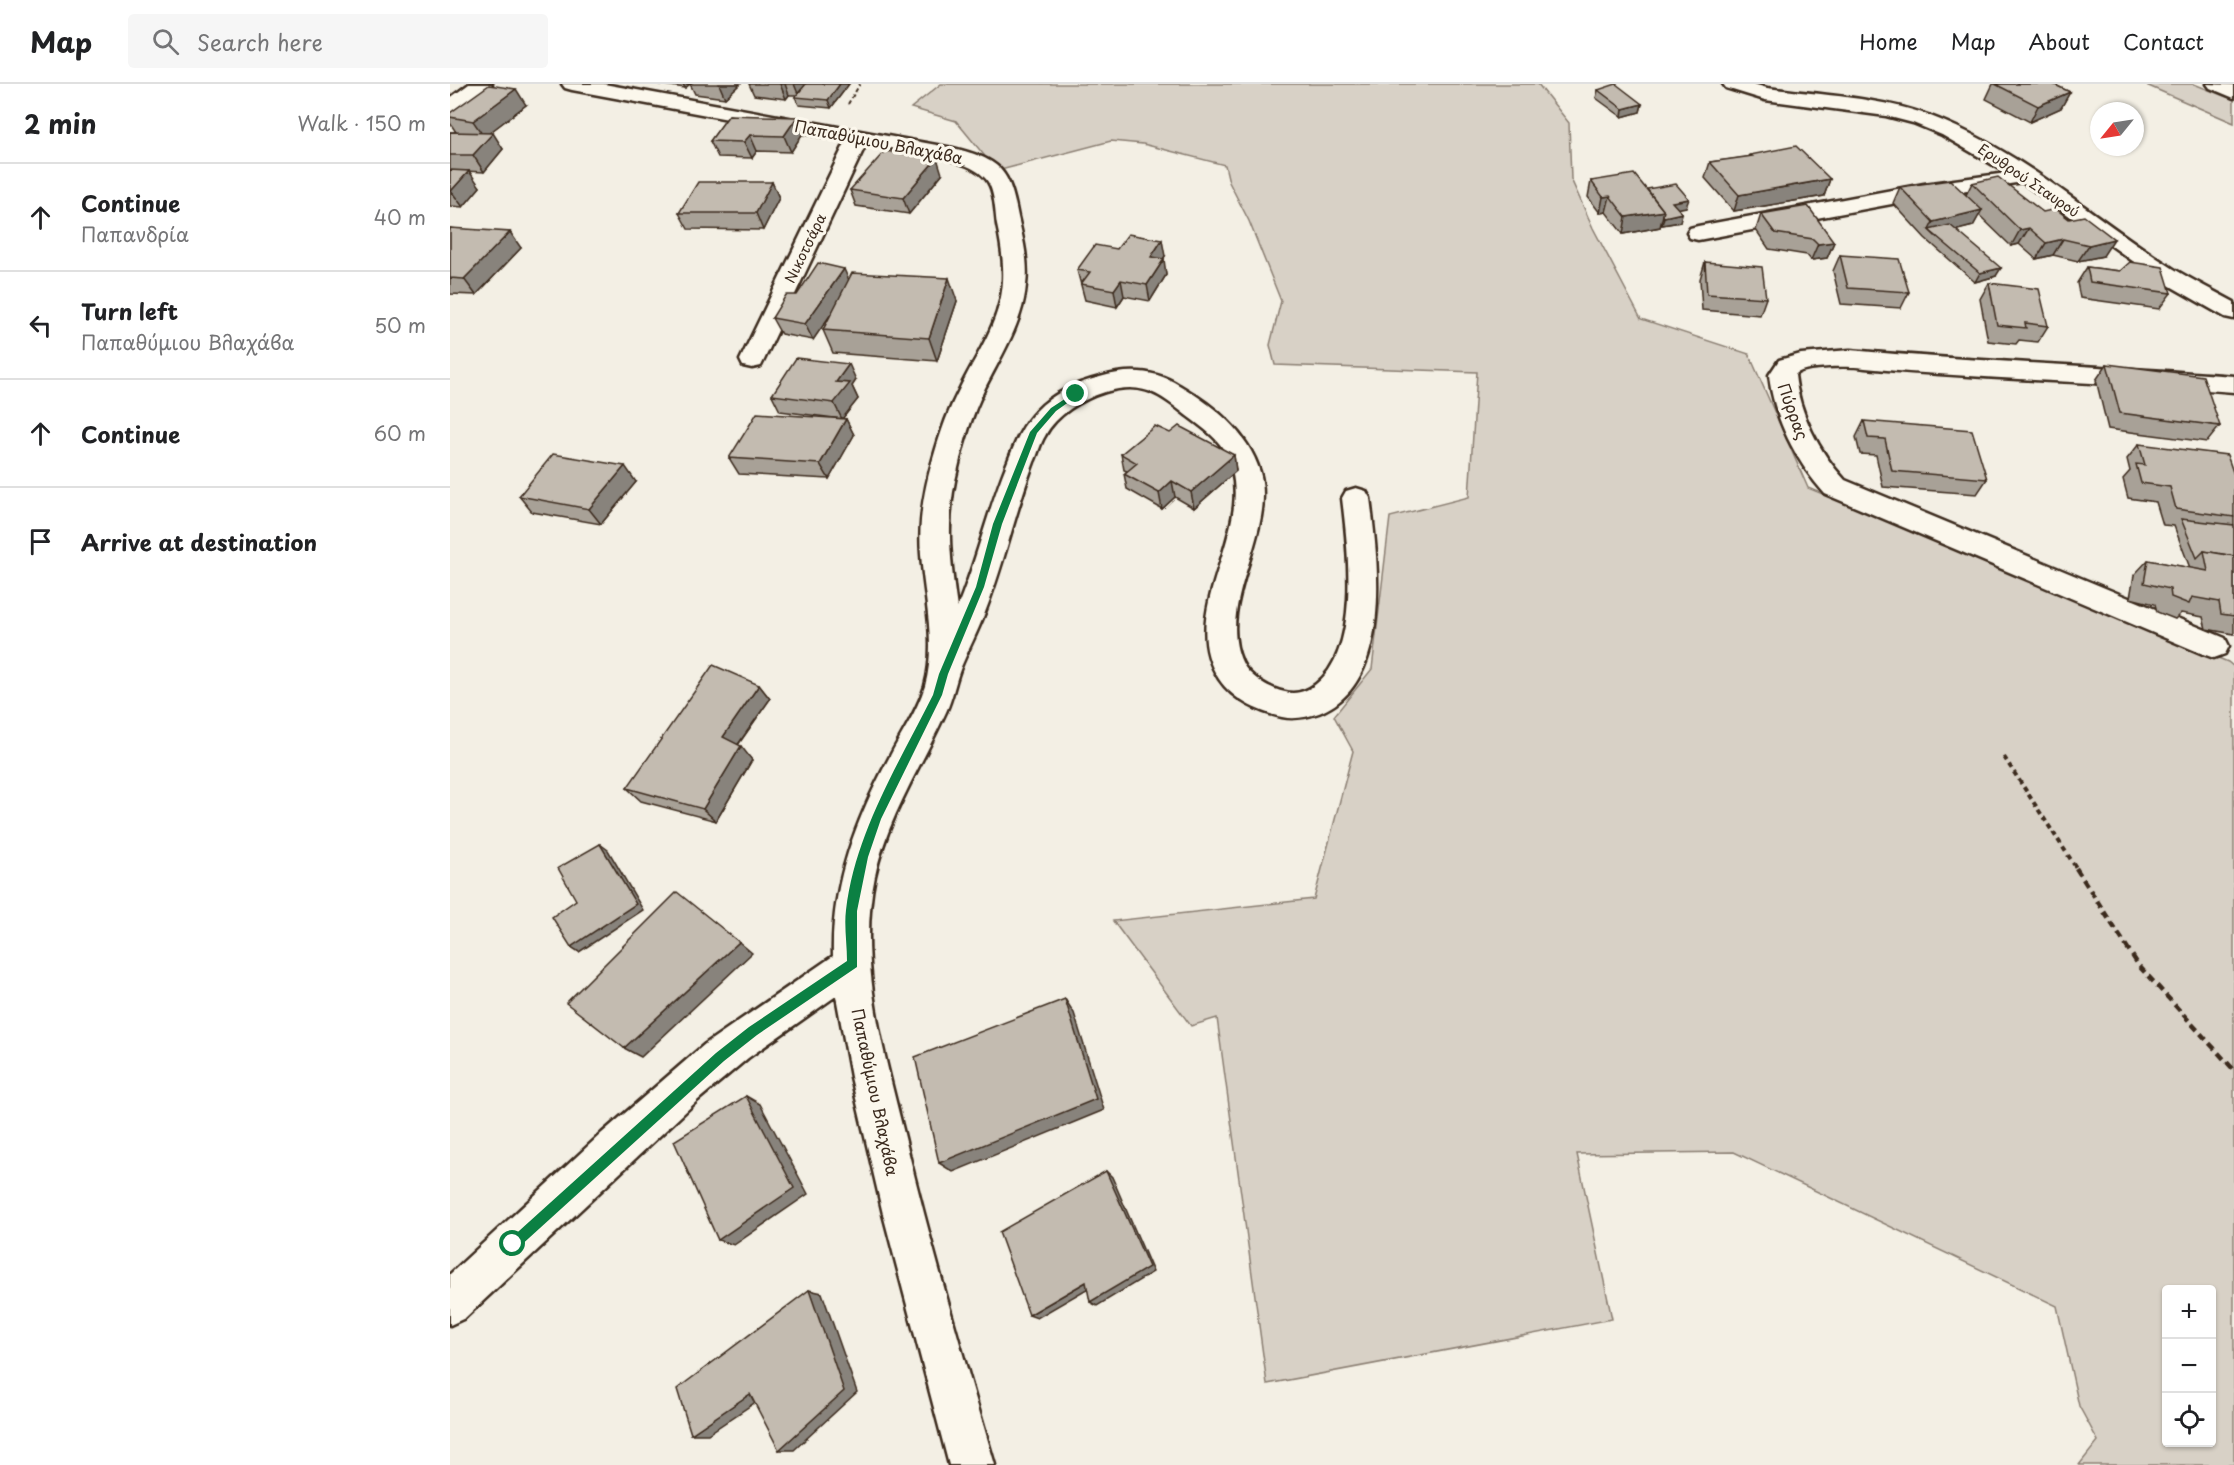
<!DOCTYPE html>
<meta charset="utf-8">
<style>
body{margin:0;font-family:"Playpen Sans",sans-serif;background:#f6f6f6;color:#202124}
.controls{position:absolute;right:18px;bottom:18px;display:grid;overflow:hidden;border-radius:6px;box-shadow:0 2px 4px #0004}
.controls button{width:54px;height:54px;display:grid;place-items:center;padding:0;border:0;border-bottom:2px solid #e0e0e0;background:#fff;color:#202124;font:30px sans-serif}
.compass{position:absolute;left:1640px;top:18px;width:54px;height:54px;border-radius:50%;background:#fff;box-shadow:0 2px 4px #0004;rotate:240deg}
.stop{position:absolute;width:18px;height:18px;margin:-14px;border:4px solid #0b8043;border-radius:50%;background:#fff}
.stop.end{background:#0b8043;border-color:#fff;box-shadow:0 2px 6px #0008}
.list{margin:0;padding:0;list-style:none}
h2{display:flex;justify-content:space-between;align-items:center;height:78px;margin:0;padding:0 24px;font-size:26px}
h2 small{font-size:20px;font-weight:400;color:#757577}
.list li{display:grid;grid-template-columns:39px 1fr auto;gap:18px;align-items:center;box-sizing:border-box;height:108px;padding:0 24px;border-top:2px solid #e0e0e0}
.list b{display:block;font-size:22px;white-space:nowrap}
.list p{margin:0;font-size:20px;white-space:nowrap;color:#757577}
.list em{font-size:20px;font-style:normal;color:#757577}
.icon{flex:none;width:33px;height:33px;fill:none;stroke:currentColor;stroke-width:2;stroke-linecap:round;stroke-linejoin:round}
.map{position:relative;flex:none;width:1784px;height:1381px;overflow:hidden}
header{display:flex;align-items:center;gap:36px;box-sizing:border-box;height:84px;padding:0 30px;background:#fff;border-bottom:2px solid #e0e0e0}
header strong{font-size:28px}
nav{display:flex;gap:33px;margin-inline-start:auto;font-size:21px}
.search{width:420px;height:54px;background:#f6f6f6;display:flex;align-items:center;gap:15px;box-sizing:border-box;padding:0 21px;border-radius:6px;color:#757577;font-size:22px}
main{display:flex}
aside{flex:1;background:#fff}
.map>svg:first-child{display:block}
.green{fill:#d8d1c6;stroke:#8a7e72;stroke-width:1.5;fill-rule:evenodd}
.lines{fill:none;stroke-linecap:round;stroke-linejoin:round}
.street-casing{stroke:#3b2a1e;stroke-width:5}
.path-far2{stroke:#3b2a1e;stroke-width:2;stroke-dasharray:4 3;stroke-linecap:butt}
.path-far1{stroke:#3b2a1e;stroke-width:4;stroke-dasharray:5 4;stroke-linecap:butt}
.path{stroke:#3b2a1e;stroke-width:4.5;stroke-dasharray:8 5;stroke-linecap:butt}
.street{fill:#fbf7ec;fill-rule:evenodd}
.wall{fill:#a8a197;stroke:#3b2a1e;stroke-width:1.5}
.shaded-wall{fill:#88837b;stroke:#3b2a1e;stroke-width:1.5}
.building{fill:#c3bbb0;stroke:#3b2a1e;stroke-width:1.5}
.route{fill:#0b8043}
.labels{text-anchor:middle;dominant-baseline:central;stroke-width:6;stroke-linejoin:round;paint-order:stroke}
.far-street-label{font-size:14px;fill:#3b2a1e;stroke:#fbf7ec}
.street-label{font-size:16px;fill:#3b2a1e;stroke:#fbf7ec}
</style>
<header>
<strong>Map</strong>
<div class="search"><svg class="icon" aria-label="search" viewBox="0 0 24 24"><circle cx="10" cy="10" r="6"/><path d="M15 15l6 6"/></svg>Search here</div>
<nav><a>Home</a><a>Map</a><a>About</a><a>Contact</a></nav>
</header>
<main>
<aside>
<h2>2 min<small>Walk · 150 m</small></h2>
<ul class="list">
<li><svg class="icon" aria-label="ahead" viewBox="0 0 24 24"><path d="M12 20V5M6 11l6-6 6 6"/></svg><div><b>Continue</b><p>Παπανδρία</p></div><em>40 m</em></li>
<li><svg class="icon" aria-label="left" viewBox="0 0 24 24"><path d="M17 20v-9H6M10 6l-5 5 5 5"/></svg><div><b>Turn left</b><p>Παπαθύμιου Βλαχάβα</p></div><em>50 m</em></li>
<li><svg class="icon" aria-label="ahead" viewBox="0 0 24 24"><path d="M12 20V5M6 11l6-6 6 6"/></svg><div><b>Continue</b></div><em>60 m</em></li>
<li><svg class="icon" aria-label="arrive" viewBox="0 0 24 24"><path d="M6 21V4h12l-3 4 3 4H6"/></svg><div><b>Arrive at destination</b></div></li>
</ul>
</aside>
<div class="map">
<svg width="1784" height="1381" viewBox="0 0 1784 1381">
<rect width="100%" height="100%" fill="#f3efe4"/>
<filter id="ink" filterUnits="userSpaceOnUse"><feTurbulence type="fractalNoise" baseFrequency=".0167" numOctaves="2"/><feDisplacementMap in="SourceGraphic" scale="12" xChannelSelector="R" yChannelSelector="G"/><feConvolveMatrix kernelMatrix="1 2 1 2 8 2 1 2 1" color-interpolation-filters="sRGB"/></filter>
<g filter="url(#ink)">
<g class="green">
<path d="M491,0H1088L1119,39L1121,95L1143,144L1191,235L1299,270L1358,404L1778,578L1784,583V1381H1629L1648,1357L1629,1322L1607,1222L1284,1068L1127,1070L1162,1235L817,1300L767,934L741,942L663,837L864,815L903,667L884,632L922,585L940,433L1019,413L1027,288L825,281L820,261L831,217L799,137L779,98L775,81L693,60L661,57L547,87L506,37L461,24ZM1716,1206H1762V1358H1716Z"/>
<polygon points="1694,0 1744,0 1784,16 1784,39"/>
</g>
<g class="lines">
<g class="street-casing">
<g id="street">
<polygon points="19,0 42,0 7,28 0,30 0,14"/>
<path d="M112,0H154L503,64C551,76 559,85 568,133C573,154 579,179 576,201C573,239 551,272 534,306C522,331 514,357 508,384C495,434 500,474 507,524C527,476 538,425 558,377C565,359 572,341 586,327C603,309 626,299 650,293C677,285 704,285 729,301C763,321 798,348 810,388C827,449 765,519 792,578C798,592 820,605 835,608C847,611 857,607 866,600C911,565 898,464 892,414L896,407L906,404L916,407L920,414C928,477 944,600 869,629C857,633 845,636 832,633C809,628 783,616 769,595C722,523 815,440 774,366C765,351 746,339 732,328C706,307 689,298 655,308C632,315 606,331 595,352C590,360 588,370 584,378C565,428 554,481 534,531C527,549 518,566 511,583C505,598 503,613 496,628C471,683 438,732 425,792C406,882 436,974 457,1062C483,1169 514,1275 545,1381H499L433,1130L401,993L386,912L298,974L248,1016L15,1234L0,1241V1190L152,1049L255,960L383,872C381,800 406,736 439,674C451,650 467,628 475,602C487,558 474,514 471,470C468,435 475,401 485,368C491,347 499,325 509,306C526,271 551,237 553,197C554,178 551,159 547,141C545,127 545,106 536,95C519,72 445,66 416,60L314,276L311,282L302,284L293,282L290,276L396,57L122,6L115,4Z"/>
<path d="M1273,0H1303L1317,4C1370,11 1428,13 1478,31C1570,65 1643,134 1724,185C1744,197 1764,207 1784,218V235L1775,233L1708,195L1572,98L1474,114L1248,156L1240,154L1237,149L1240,144L1248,142L1474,100L1557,89L1492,51L1463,39L1436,32L1315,16L1276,4Z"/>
<polygon points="1757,0 1784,1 1784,14 1760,4"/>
<path d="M1400,266C1528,278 1656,282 1784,292V308C1661,298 1538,296 1415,284C1402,282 1352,281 1345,291C1349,329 1369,368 1395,396L1775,554L1779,562L1775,570L1764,574L1753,570L1375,410C1347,379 1323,333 1319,291L1329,276L1351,270Z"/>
</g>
</g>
<polyline class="path-far2" points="398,20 410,0"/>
<polyline class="path-far1" points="1554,673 1627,785"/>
<polyline class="path" points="1626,784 1689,882 1784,986"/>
<use href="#street" class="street"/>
</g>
<g class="wall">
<polygon points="206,0 240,0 235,4"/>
<polygon points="240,0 290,0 275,14 245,10"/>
<polygon points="299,0 399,0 381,24 349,21 345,13 347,11 339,11 336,15 304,11"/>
<polygon points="1543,0 1603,0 1620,8 1611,24 1580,38 1536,15"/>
<polygon points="1148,6 1192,20 1190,28 1172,33 1146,14"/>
<polygon points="76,21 39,49 53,65 34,88 15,87 30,103 13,123 0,122 0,48 6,48 0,39 0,29"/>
<polygon points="279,31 353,49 341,68 307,67 302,74 268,73 260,57"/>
<polygon points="1300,71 1380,95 1374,112 1284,127 1255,94 1260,78 1299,73"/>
<polygon points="492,90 459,130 406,122 400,106"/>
<polygon points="1141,97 1236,123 1228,124 1232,129 1230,138 1212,141 1211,139 1210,143 1173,150 1156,128 1150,129 1138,113"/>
<polygon points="322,98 329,114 313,146 238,145 229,129"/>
<polygon points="1522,99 1593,128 1653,172 1628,177 1603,171 1586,175 1569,160 1561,162 1529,131 1523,142 1506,146 1546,192 1525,198 1475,154 1443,119 1450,103 1516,111"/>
<polygon points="1311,130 1384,158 1377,174 1361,176 1357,171 1319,165 1306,146"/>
<polygon points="0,144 71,164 26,211 0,210"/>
<polygon points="1390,171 1459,208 1451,224 1391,220 1383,187"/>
<polygon points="715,172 713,175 716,191 700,217 674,212 667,223 635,216 627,186"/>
<polygon points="1255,178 1316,214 1310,231 1252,226 1250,195"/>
<polygon points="1637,183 1670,187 1721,209 1709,225 1630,214 1627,199"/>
<polygon points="399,196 507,217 487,277 383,269 373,246 381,229 363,256 331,250 322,234 347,211"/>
<polygon points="1539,199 1598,242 1588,258 1569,256 1566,260 1538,257 1530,215"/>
<polygon points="1657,280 1770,342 1757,358 1658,345 1646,296"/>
<polygon points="406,296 402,302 408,315 392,335 330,327 322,311"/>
<polygon points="396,335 404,351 379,395 289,390 279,374"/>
<polygon points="1414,337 1537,395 1527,410 1433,403 1426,371 1410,370 1406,353"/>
<polygon points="720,349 784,371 786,387 744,424 725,413 712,425 677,405 674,390 677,387 674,386 671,370"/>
<polygon points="1689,360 1784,433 1784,550 1756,545 1753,533 1731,529 1725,535 1707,528 1705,520 1680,514 1684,491 1698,476 1740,484 1724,442 1713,441 1706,418 1678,414 1673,395 1680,387 1677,375"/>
<polygon points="186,398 151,440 82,428 69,412"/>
<polygon points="309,601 320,615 288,661 302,676 266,737 191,717 177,704"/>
</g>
<g class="shaded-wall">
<polygon points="233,0 240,0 235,4"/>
<polygon points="269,0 290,0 275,14"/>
<polygon points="330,0 335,0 339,11 336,15"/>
<polygon points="344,0 360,0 349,12"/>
<polygon points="390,0 399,0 381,24 378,16"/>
<polygon points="66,5 76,21 34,53 23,37"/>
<polygon points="1620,8 1611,24 1580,38 1588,22"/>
<polygon points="1192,20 1190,28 1172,33 1173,25"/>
<polygon points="347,33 353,49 341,68 334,52"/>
<polygon points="43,49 53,65 34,88 23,71"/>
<polygon points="300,51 307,67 302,74 294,58"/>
<polygon points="487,74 492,90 459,130 453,114"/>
<polygon points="19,87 30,103 13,123 1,107"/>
<polygon points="1380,95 1374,112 1284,127 1289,111"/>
<polygon points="322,98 329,114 313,146 306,129"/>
<polygon points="1160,112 1156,128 1150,129 1153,113"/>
<polygon points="1239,115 1236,123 1220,126 1222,118"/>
<polygon points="1532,126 1523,142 1485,152 1479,146 1483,138"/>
<polygon points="1214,127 1210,143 1173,150 1176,133"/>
<polygon points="1232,129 1230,138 1212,141 1214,133"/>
<polygon points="1579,144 1569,160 1561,162 1570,146"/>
<polygon points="60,148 71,164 26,211 14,195"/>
<polygon points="1613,155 1603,171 1586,175 1596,159"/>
<polygon points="1664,155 1653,172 1628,177 1639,161"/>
<polygon points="712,156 715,172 704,189 701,173"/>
<polygon points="1384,158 1377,174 1361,176 1368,160"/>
<polygon points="714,175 716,191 700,217 697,201"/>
<polygon points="1551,184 1546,192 1525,198 1530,189"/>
<polygon points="394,185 401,201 363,256 355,240"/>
<polygon points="499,194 507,217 487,277 479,254"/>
<polygon points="671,196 674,212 667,223 664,206"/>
<polygon points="399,280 406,296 402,302 408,315 392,335 384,319 386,298"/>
<polygon points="396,335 404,351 379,395 370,380"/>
<polygon points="784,371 786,387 744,424 741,408"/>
<polygon points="175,382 186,398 151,440 139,425"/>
<polygon points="722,397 725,413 712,425 709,409"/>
<polygon points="309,601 320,615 284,666 273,653"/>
<polygon points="291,662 302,676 266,737 253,725"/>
<polygon points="150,760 158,766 193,826 129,868 121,863"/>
<polygon points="289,858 302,869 191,973 174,964"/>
<polygon points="615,915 624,929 654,1026 503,1088 489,1079"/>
<polygon points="296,1012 310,1020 358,1110 284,1161 268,1156"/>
<polygon points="656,1087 662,1093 703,1188 647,1222 640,1218"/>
<polygon points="636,1198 642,1202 587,1234 579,1231"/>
<polygon points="359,1206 372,1209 407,1308 344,1366 329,1366"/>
<polygon points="300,1310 316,1311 258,1350 241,1350"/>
</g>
<g class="building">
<polygon points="356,0 390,0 378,16 345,13"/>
<polygon points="1166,0 1192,20 1173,25 1148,6"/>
<polygon points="1545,0 1603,0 1620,8 1588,22"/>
<polygon points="39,1 66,5 23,37 0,33 0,29"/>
<polygon points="279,31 347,33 334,52 300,51 294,58 260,57"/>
<polygon points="0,48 43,49 23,71 0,71"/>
<polygon points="1346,62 1380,95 1289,111 1260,78 1302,72 1300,71"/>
<polygon points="435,67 487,74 453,114 400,106"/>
<polygon points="0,86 19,87 1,107 0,107"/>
<polygon points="1184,90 1214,127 1176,133 1160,112 1153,113 1141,97"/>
<polygon points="1548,93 1593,128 1606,125 1619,135 1634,132 1664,155 1639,161 1613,155 1596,159 1579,144 1570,146 1522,99"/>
<polygon points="1500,96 1532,126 1483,138 1450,103"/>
<polygon points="248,98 322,98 306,129 229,129"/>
<polygon points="1226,100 1239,115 1222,118 1232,129 1214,133 1213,131 1214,127 1197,105"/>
<polygon points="1358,122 1384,158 1368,160 1363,155 1325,149 1311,130"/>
<polygon points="1500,141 1551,184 1530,189 1479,146"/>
<polygon points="0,144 60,148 14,195 0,194"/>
<polygon points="678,150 712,156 701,173 714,175 697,201 671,196 664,206 631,200 640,188 627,186 645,161 667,165"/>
<polygon points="1390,171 1449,175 1459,208 1398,204"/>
<polygon points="1255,178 1312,183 1316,214 1257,210"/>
<polygon points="1680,178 1713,183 1721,209 1640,198 1637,183 1670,187"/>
<polygon points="368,179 394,185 355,240 322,234 336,211 347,211"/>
<polygon points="402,189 499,194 479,254 373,246"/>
<polygon points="1539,199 1589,205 1598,242 1575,239 1576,244 1547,241"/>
<polygon points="346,274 399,280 386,298 400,299 384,319 322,311"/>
<polygon points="1657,280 1753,292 1770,342 1670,329"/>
<polygon points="307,329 396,335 370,380 279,374"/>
<polygon points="1414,337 1522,346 1537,395 1442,387 1435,355 1418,354"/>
<polygon points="705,342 720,349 729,342 784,371 741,408 722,397 709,409 674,390 687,379 671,370"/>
<polygon points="1689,360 1777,371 1784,391 1784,433 1726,425 1720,403 1691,399 1686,380 1695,381"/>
<polygon points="103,370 175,382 139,425 69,412"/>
<polygon points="1731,435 1784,441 1784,472 1754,467 1747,474"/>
<polygon points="1754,467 1784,472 1784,532 1771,530 1769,518 1742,513 1739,520 1721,513 1720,505 1694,499 1698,476 1758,487"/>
<polygon points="263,581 309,601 273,653 291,662 253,725 177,704"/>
<polygon points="150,760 186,820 121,863 102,833 126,816 108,784"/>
<polygon points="227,808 289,858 174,964 116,919"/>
<polygon points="615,915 646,1015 489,1079 465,973"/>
<polygon points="296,1012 344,1104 268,1156 224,1057"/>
<polygon points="656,1087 699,1183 640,1218 636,1198 579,1231 549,1148"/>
<polygon points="359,1206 394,1307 329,1366 300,1310 241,1350 227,1305"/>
</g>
</g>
<path class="route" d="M624,309L630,310L606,327L587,349L552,440L534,503L498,590L492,611L431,735L418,773L407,827V883L307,951L274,977L68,1164L63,1166L59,1164L57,1160L59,1156L266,969L299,943L397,877C397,860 394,842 396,826C405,749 449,679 483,611L489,590L526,503L543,440L580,348L601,324Z"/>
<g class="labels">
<g class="far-street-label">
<text transform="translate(1579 96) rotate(34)">Ερυθρού Σταυρού</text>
<text transform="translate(355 164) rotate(-64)">Νικοτσάρα</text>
</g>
<g class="street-label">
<text transform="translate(429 57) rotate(11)">Παπαθύμιου Βλαχάβα</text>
<text transform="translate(1344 327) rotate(70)">Πύρρας</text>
<text transform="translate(426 1008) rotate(78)">Παπαθύμιου Βλαχάβα</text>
</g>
</g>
</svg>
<div class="controls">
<button>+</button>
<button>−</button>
<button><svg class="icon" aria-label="locate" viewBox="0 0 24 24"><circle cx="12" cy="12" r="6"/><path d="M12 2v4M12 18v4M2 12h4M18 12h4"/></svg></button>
</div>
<svg class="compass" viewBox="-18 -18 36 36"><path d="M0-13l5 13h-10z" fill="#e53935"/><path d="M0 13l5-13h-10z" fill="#757577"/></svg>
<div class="stop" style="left:63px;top:1160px"></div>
<div class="stop end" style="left:626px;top:310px"></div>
</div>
</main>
